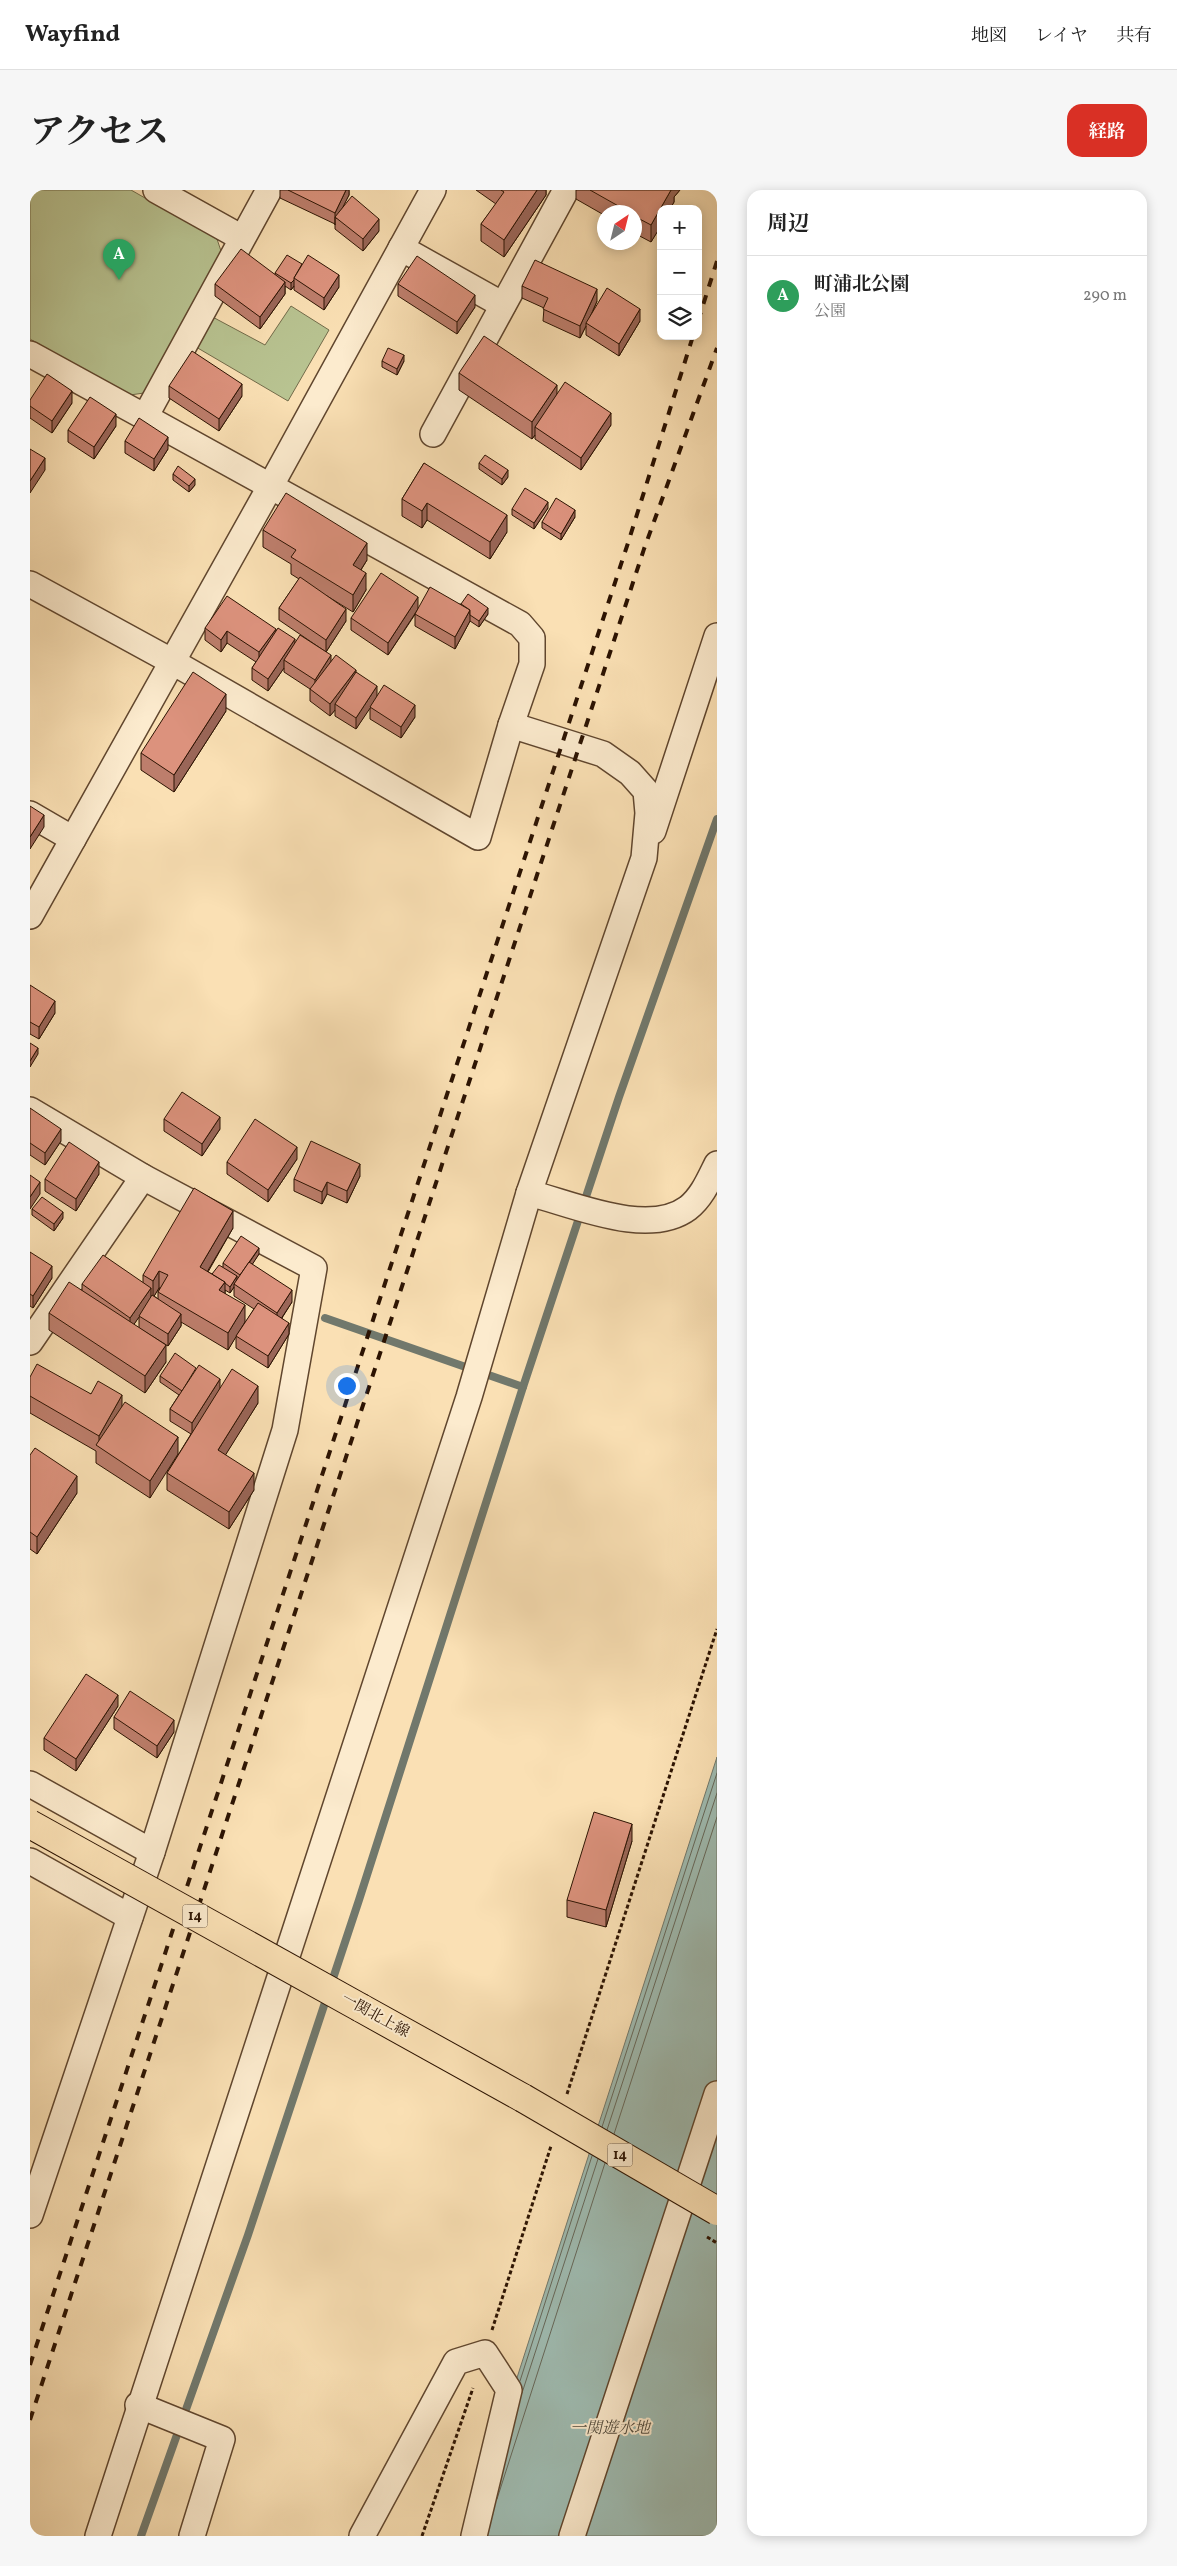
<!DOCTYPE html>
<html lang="ja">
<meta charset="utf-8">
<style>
body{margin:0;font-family:Vollkorn,"Noto Serif JP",serif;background:#f6f6f6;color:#222}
.controls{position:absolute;right:15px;top:15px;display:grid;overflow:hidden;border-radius:10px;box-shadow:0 2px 12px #0003}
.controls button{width:45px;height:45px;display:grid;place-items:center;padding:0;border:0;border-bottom:1px solid #e0e0e0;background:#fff;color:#222;font:25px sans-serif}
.compass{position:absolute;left:567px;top:15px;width:45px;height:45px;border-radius:50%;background:#fff;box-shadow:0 2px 12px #0003;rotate:35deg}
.you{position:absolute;left:316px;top:1195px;width:18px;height:18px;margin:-12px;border:4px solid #fff;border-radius:50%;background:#1a73e8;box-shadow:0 0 0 8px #1a73e833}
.badge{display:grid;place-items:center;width:32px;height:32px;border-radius:50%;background:#d93025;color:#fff;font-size:16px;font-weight:700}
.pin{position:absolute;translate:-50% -41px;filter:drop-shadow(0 1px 2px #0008)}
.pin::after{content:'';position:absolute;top:26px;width:18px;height:15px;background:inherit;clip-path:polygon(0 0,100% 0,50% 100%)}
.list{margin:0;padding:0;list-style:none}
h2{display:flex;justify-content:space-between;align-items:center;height:65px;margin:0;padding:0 20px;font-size:21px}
h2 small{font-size:16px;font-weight:400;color:#767676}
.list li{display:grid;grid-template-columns:32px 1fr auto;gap:15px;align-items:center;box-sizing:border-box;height:80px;padding:0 20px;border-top:1px solid #e0e0e0}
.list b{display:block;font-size:19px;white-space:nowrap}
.list p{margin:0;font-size:16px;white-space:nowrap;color:#767676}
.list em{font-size:16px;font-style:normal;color:#767676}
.icon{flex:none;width:28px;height:28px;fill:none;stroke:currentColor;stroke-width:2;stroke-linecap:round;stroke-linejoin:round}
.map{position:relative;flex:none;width:687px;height:2346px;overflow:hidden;border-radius:15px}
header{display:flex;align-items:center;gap:30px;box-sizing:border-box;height:70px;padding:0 25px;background:#fff;border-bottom:1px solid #e0e0e0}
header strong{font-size:24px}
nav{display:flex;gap:28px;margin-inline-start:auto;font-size:18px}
.intro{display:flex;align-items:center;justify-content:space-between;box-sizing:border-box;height:120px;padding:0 30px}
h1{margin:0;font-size:35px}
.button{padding:12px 22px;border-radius:15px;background:#d93025;color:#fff;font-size:18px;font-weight:700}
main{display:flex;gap:30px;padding:0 30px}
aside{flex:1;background:#fff;border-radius:15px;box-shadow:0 2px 12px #0003}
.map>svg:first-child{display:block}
.green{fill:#b8c391;stroke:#726b4a}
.water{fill:#9fbcb2;stroke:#71786c}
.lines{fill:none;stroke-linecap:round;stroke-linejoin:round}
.shore{stroke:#66685a;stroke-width:1}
.stream{stroke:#71786c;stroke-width:8}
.minor-casing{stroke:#60462e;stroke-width:28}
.major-casing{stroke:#2c1302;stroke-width:30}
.path{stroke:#2c1302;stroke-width:3;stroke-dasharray:4 2.5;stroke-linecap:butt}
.minor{stroke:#fcebce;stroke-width:25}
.major{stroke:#fae0b4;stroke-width:28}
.rail{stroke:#2c1302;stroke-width:4;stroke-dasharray:9 9;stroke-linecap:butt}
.major-bridge-casing{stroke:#2c1302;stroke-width:30;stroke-linecap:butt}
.major-bridge{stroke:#fae0b4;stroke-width:28}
.wall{fill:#bd7e6c;stroke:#2c1302;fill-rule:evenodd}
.shaded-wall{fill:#9a6658;stroke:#2c1302}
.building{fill:#dc927d;stroke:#2c1302}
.labels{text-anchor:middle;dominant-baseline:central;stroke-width:4;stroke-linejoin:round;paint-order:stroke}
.shield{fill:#fcebce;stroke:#6a543f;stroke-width:1}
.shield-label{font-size:14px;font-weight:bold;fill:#2c1302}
.street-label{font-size:15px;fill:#2c1302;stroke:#fcebce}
.water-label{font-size:16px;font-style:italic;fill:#544e40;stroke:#fcebce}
</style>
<header>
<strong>Wayfind</strong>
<nav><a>地図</a><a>レイヤ</a><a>共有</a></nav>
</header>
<div class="intro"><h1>アクセス</h1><a class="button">経路</a></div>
<main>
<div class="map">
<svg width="687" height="2346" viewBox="0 0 687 2346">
<rect width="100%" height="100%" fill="#fae0b4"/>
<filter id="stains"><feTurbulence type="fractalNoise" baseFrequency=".004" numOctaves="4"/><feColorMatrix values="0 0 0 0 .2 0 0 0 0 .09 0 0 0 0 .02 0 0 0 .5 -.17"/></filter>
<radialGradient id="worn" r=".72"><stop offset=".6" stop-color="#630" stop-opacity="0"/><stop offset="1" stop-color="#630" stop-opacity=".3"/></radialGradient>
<polygon class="green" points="0,0 101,0 187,49 192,64 162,116 235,155 261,116 299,140 258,211 149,147 114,203 100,205 0,149"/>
<polygon class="water" points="687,1567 687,2346 436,2346"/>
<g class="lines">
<g class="shore">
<polyline points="572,1937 687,1583"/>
<polyline points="577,1940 687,1603"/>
<polyline points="584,1944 687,1627"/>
<polyline points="490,2191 562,1966"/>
<polyline points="492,2203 568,1969"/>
<polyline points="467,2309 575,1973"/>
</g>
<g class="stream">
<polyline points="295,1128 493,1197"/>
<polyline points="111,2346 218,2045 329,1710 493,1197 589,907 687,629"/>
</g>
<g class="minor-casing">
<g id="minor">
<polyline points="126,0 212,48"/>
<polyline points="371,58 473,115"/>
<polyline points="0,164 115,227 239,0"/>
<polyline points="403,244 536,0"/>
<polyline points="0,394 141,471 448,647 481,535 502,474 502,448 490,434 115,227"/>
<path d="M481,535L573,564L600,583L616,601L618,623L614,668L499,1003C543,1014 618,1048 658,1018C672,1007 679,990 687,974"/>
<polyline points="0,624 43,649"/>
<polyline points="623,641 687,446"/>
<polyline points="0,726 240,297 403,0"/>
<polyline points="0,920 113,987 284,1078 255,1240 122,1662 0,2025"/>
<polyline points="0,1152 113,987"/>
<polyline points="0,1594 122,1662"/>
<polyline points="0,1671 100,1727"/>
<polyline points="108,2215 192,2249 162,2346"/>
<polyline points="68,2346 439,1207 499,1003"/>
<polyline points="332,2346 426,2172 455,2163 479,2200 444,2346"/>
<polyline points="542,2346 687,1904"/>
</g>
</g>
<g class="major-casing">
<polyline id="major" points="331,1818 493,1908"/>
</g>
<g class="path">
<polyline points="537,1904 687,1439"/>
<polyline points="677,2047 687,2053"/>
<polyline points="462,2140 521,1956"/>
<polyline points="392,2346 443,2198"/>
</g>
<use href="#minor" class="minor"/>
<use href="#major" class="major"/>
<g class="rail">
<polyline points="668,131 687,71"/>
<polyline points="0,2175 598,353 663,146"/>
<polyline points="0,2230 614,359 687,158"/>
</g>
<g class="major-bridge-casing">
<g id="major-bridge">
<polyline points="0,1634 331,1818"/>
<polyline points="493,1908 687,2021"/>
</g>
</g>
<use href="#major-bridge" class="major-bridge"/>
</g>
<g class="wall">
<polygon points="250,0 319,0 319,5 313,16 349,41 333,61 305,39 305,34 250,8"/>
<polygon points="446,0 516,0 516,5 474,67 451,51 451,34 466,14"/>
<polygon points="546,0 650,0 644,7 644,12 621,52 604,43 604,22 574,22 574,25 546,9"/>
<polygon points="245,83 309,97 294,120 264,100 264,96 261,100 255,96 255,104 230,139 185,106 185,94 245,85"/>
<polygon points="368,94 445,117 427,144 368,106"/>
<polygon points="492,96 567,111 562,123 610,131 589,166 556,145 556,136 550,148 513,131 514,118 492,108"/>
<polygon points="352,171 374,171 367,185 352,177"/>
<polygon points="429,183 527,204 581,235 551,280 505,249 505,245 502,249 429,200"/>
<polygon points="139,196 212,206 189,241 139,208"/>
<polygon points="0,210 42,213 22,243 0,228"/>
<polygon points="86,236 64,269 38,252 38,240"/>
<polygon points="95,251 138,259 124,281 95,263"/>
<polygon points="394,273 477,342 460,369 397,330 392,338 372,326 372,309"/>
<polygon points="449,273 478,287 472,295 449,279"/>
<polygon points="143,284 165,295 159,302 143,290"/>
<polygon points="518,318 504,339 482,325 482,319"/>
<polygon points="545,327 531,350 512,338 512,332"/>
<polygon points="233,340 337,370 331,380 336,400 323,422 297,406 316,431 296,462 249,430 249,418 269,389 261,384 261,374 233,357"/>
<polygon points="431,414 458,424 449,437 440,431 425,459 385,436 385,424 388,420 358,465 321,440 321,428 388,419"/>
<polygon points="175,438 246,442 265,453 301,471 326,482 347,507 385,527 371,548 340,529 340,517 326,539 305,526 305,520 300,526 280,511 280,499 254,482 254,478 238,501 222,490 222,478 226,472 197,453 191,462 175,450"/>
<polygon points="196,521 144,602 111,580 111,563"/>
<polygon points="0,795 25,823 9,849 0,844"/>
<polygon points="0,918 31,951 15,975 0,965"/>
<polygon points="134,929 190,939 172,966 134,941"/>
<polygon points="267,969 238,1012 197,984 197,972"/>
<polygon points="69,984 46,1021 15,1001 15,989"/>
<polygon points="330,986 317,1013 297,1004 292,1014 264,1001 264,989"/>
<polygon points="2,1019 33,1028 24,1041 2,1025"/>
<path d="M203,1038L178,1082L182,1084L193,1077V1073L229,1064L222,1074L262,1112L252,1128L259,1144L238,1178L206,1158V1146L198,1160L151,1132V1136L138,1156L109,1138V1127L104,1134L136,1172L115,1203L19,1140V1123L52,1101V1094L113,1093V1085ZM204,1097V1106L224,1119L208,1144L215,1132L195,1103V1100L200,1103ZM129,1098H130L128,1102V1109L124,1106Z"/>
<polygon points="0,1062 22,1088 3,1118 0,1116"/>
<polygon points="130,1186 190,1198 228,1213 195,1265 224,1300 199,1339 137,1300 137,1283 161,1244 140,1231 140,1219 149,1205 130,1192"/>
<polygon points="0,1187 61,1204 92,1216 148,1247 120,1308 66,1273 66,1261 0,1223"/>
<polygon points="0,1265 47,1303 7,1364 0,1359"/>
<polygon points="88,1516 46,1581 14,1560 14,1548"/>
<polygon points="84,1527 144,1542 127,1568 84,1539"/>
<polygon points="602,1651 576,1737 537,1727 537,1710"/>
</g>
<g class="shaded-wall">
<polygon points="316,0 319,0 319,5 307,29 305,27 305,35 305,23"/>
<polygon points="507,0 516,0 516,5 474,67 474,50"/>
<polygon points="641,0 650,0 644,7 644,12 640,19 631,19 631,36 621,52 621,35"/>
<polygon points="349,29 349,41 333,61 333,49"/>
<polygon points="309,85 309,97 294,120 294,108"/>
<polygon points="264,90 264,96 261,100 261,93"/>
<polygon points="255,92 255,104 230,139 230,127"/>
<polygon points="567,99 567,111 557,134 556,133 556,136 550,148 550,136"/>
<polygon points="445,105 445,117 427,144 427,132"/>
<polygon points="610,119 610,131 589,166 589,154"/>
<polygon points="374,165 374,171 367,185 367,179"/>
<polygon points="212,194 212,206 189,241 189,229"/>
<polygon points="527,195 527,212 505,237 505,245 502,249 502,232"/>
<polygon points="42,201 42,213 22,243 22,231"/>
<polygon points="581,223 581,235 551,280 551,268"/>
<polygon points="86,224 86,236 64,269 64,257"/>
<polygon points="138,247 138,259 124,281 124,269"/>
<polygon points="15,268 15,280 0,303 0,291"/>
<polygon points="478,280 478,287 472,295 472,289"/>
<polygon points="165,289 165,295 159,302 159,296"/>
<polygon points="518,312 518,318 504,339 504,333"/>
<polygon points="397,313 397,330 392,338 392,321"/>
<polygon points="545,320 545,327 531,350 531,344"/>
<polygon points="477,325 477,342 460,369 460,352"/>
<polygon points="337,353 337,370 323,392 323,375"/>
<polygon points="336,383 336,400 323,422 323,405"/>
<polygon points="388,407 388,419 358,465 358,453"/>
<polygon points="458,418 458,424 449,437 449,431"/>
<polygon points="316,419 316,431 296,462 296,450"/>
<polygon points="440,420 440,431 425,459 425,447"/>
<polygon points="246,439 246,450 229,474 229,462"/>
<polygon points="197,441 197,453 191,462 191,450"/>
<polygon points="265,449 265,461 254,470 254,478 238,501 238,489"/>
<polygon points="301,465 301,477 285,502 285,490"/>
<polygon points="326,480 326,492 305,514 305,520 300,526 300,514"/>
<polygon points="347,496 347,508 326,539 326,528"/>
<polygon points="196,504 196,521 144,602 144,585"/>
<polygon points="385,515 385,527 371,548 371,537"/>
<polygon points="14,625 14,637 0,659 0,647"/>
<polygon points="25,811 25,823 9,849 9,837"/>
<polygon points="8,858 8,864 0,877 0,871"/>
<polygon points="190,927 190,939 172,966 172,954"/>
<polygon points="31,939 31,951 15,975 15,963"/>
<polygon points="267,957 267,969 238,1012 238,1000"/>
<polygon points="69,972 69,984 46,1021 46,1009"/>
<polygon points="330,974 330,986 317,1013 317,1001"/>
<polygon points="10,992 10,1004 0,1019 0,1007"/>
<polygon points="297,992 297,1004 292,1014 292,1002"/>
<polygon points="203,1021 203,1038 170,1094 170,1077"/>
<polygon points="33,1022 33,1028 24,1041 24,1034"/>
<polygon points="229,1058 229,1064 211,1092 211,1085"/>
<polygon points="22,1076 22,1088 3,1118 3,1106"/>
<polygon points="129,1081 129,1098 123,1108 123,1091"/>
<polygon points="207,1086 207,1093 204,1094 204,1097 200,1103 200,1097"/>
<polygon points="195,1092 195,1109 189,1100"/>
<polygon points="121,1098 121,1110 100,1140 100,1128"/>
<polygon points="262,1100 262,1112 247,1135 247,1123"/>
<polygon points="215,1115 215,1132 198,1160 198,1143"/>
<polygon points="151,1124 151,1136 138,1156 138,1144"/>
<polygon points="259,1133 259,1144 238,1178 238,1166"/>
<polygon points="136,1155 136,1172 115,1203 115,1186"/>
<polygon points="190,1189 190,1201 162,1245 162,1233"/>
<polygon points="228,1196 228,1213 188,1277 188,1260"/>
<polygon points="92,1205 92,1222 69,1257 69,1246"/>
<polygon points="148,1247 148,1264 120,1308 120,1291"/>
<polygon points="224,1283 224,1300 199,1339 199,1322"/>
<polygon points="47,1286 47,1303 7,1364 7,1347"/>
<polygon points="88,1505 88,1516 46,1581 46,1569"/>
<polygon points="144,1530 144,1542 127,1568 127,1556"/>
<polygon points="602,1634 602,1651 576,1737 576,1720"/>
</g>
<g class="building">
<polygon points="258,0 316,0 305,23"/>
<polygon points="471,0 507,0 474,50 451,34 474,2"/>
<polygon points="560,0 641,0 621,35 604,26 604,22 599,22"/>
<polygon points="322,6 349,29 333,49 305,27"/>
<polygon points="211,59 255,92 230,127 185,94"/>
<polygon points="257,65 272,74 264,88 264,90 261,93 245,83"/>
<polygon points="278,65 309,85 294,108 264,88"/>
<polygon points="387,66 445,105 427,132 368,94"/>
<polygon points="505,70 567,99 550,136 513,119 518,108 492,96"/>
<polygon points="577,98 610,119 589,154 556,133"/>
<polygon points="454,146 527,195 502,232 429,183"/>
<polygon points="358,158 374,165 367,179 352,171"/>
<polygon points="162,161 212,194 189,229 139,196"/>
<polygon points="17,184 42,201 22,231 0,216 0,210"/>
<polygon points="535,192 581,223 551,268 505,237"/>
<polygon points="60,207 86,224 64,257 38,240"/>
<polygon points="109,228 138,247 124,269 95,251"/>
<polygon points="0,259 15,268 0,291"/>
<polygon points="455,265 478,280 472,289 449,273"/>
<polygon points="394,273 477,325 460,352 397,313 392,321 372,309"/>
<polygon points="148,276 165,289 159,296 143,284"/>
<polygon points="495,298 518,312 504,333 482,319"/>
<polygon points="256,303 337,353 323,375 336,383 323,405 261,367 266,360 233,340"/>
<polygon points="526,308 545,320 531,344 512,332"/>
<polygon points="351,383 388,407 358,453 321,428"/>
<polygon points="270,387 316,419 296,450 249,418"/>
<polygon points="400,397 440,420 425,447 385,424"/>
<polygon points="438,404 458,418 449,431 440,425 440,420 431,414"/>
<polygon points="197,406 246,439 229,462 197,441 191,450 175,438"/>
<polygon points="248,438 265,449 238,489 222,478"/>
<polygon points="270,445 301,465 285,490 254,470"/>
<polygon points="306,465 326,480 300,514 280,499"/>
<polygon points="163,482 196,504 144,585 111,563"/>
<polygon points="326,482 347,496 326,528 305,514"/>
<polygon points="354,495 385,515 371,537 340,517"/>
<polygon points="0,616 14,625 0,647"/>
<polygon points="0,795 25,811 9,837 0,832"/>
<polygon points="0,853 8,858 0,871"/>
<polygon points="152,902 190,927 172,954 134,929"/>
<polygon points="0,918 31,939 15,963 0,953"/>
<polygon points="225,929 267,957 238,1000 197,972"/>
<polygon points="281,951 330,974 317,1001 297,992 292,1002 264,989"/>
<polygon points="39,952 69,972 46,1009 15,989"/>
<polygon points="0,985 10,992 0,1007"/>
<polygon points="164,998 203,1021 170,1077 195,1092 189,1100 215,1115 198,1143 128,1102 138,1085 129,1081 123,1091 113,1085"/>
<polygon points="12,1007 33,1022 24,1034 2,1019"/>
<polygon points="211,1046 229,1058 210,1085 193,1073"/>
<polygon points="0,1062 22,1076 3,1106 0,1104"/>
<polygon points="73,1065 121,1098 100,1128 52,1094"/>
<polygon points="219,1072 262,1100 247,1123 204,1094"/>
<polygon points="189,1075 207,1086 200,1097 195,1093 195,1092 182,1084"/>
<polygon points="39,1092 136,1155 115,1186 19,1123"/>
<polygon points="122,1105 151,1124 138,1144 109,1126"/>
<polygon points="228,1113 259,1133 238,1166 206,1146"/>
<polygon points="145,1163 166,1178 152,1201 130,1186"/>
<polygon points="7,1174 61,1204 68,1191 92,1205 69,1246 0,1206 0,1187"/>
<polygon points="169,1175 190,1189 162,1233 140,1219"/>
<polygon points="202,1179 228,1196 188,1260 224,1283 199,1322 137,1283"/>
<polygon points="95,1212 148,1247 120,1291 66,1255"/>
<polygon points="5,1258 47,1286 7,1347 0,1342 0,1265"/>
<polygon points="56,1484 88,1505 46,1569 14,1548"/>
<polygon points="100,1501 144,1530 127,1556 84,1527"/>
<polygon points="564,1622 602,1634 576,1720 537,1710"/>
</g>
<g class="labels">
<g class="shield">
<rect x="152.5" y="1714.5" width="25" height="23" rx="4"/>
<rect x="577.5" y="1953.5" width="25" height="23" rx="4"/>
</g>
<g class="shield-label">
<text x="165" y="1726">14</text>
<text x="590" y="1965">14</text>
</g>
<g class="street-label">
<text transform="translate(345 1826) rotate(29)">一関北上線</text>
</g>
<g class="water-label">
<text x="580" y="2239">一関遊水地</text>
</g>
</g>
<rect width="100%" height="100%" filter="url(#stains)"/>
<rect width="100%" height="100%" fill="url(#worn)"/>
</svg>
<div class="controls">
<button>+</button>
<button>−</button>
<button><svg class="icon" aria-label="layers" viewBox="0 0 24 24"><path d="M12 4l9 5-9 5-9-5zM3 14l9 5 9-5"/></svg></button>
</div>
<svg class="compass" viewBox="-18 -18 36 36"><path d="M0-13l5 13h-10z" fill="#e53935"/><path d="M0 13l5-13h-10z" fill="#767676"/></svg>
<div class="you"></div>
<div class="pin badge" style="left:89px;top:90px;background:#2e9e5b">A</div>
</div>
<aside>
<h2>周辺<small></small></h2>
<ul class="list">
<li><span class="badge" style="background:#2e9e5b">A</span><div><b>町浦北公園</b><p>公園</p></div><em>290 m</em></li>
</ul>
</aside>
</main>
